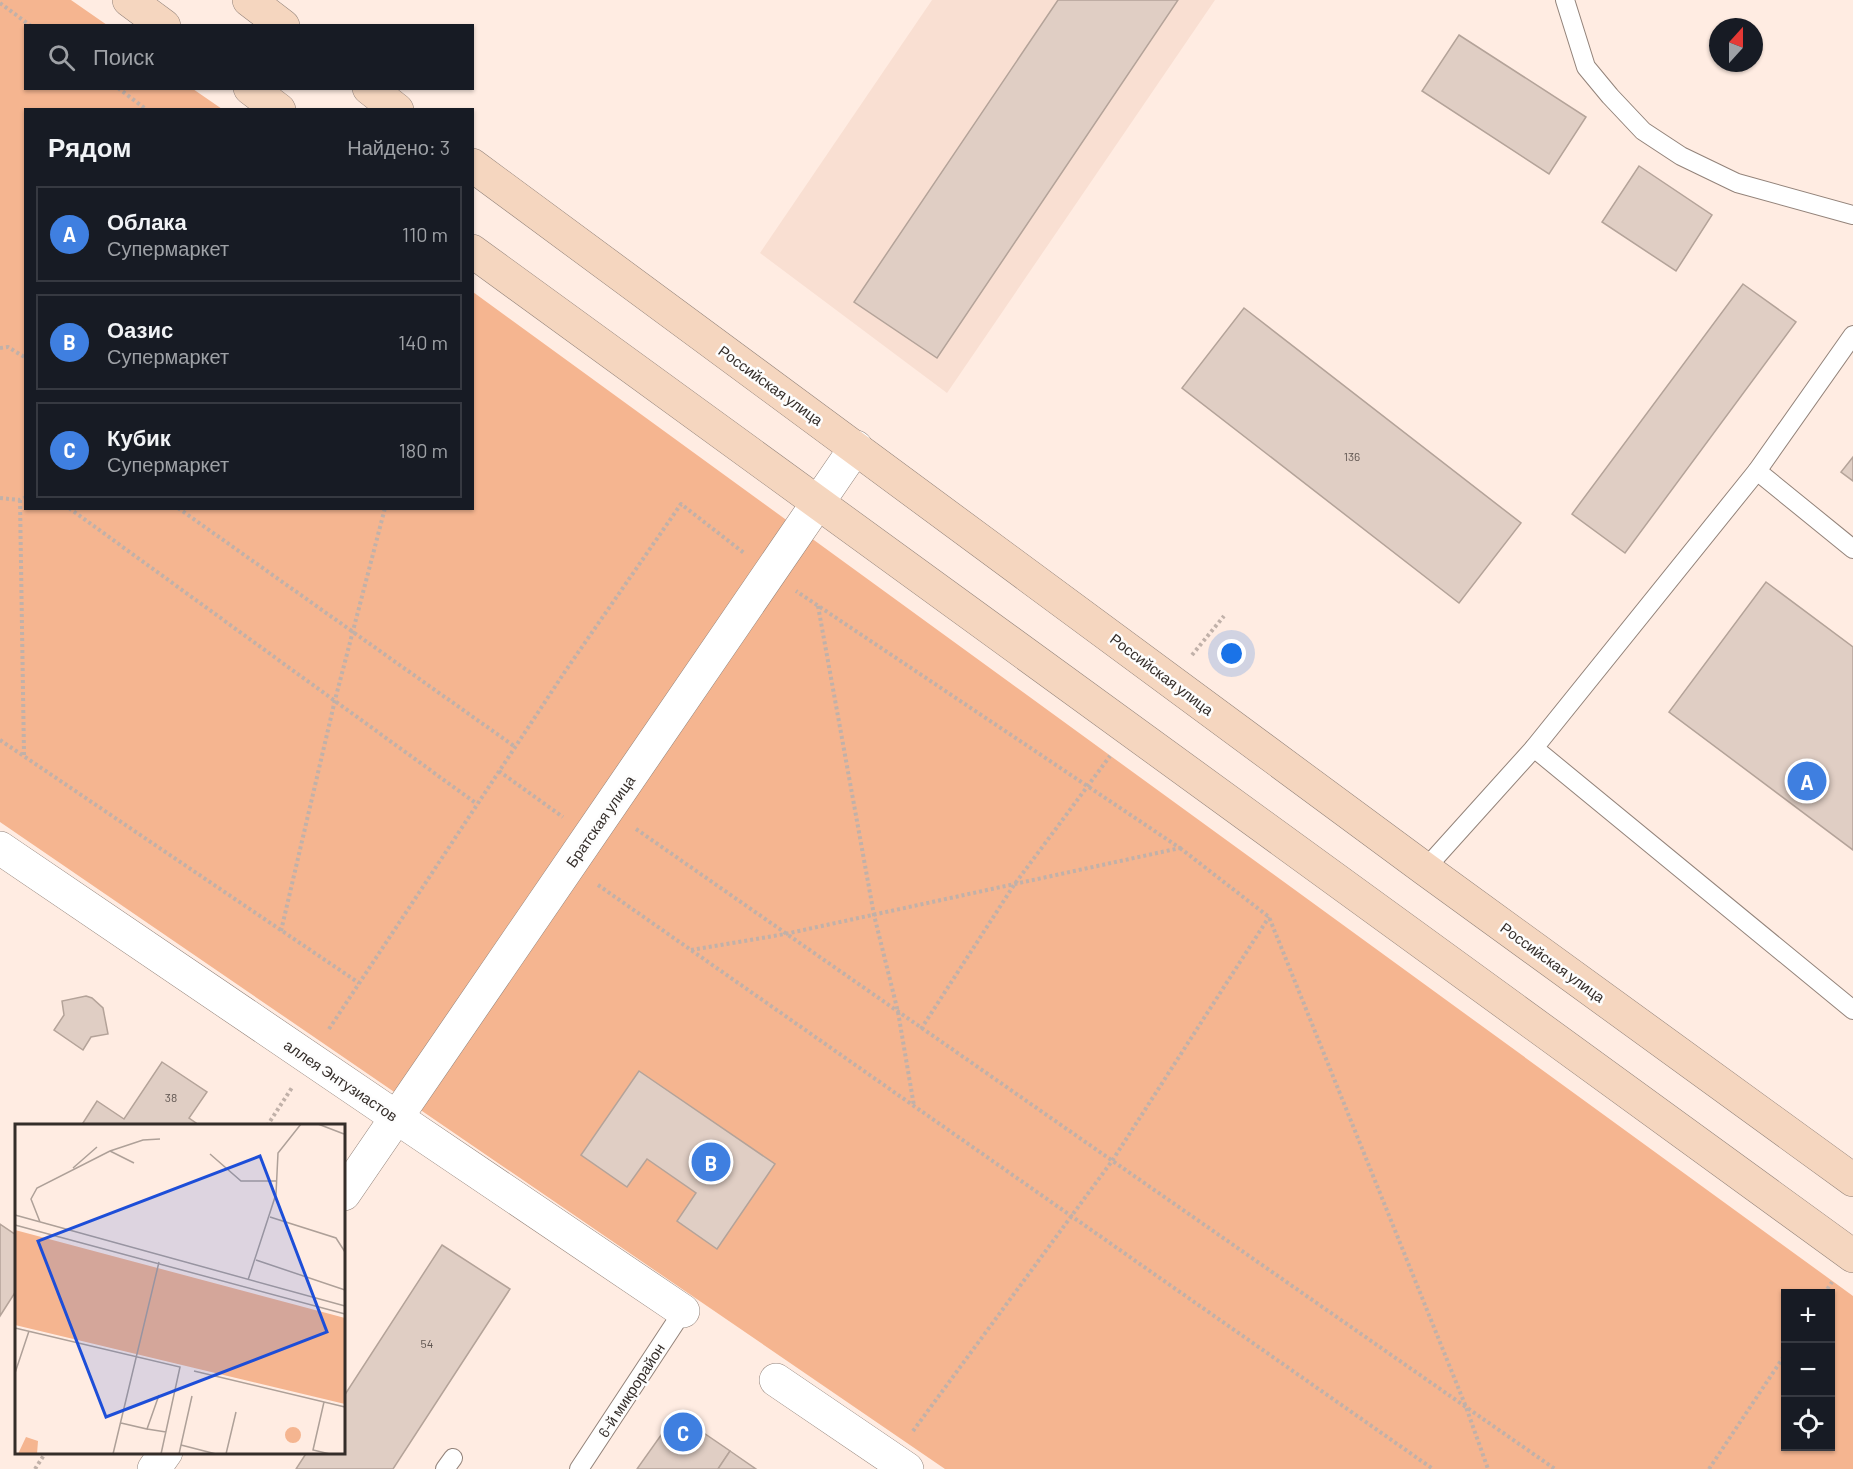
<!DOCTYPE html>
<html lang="ru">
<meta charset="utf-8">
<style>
body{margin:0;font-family:Barlow,sans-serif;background:#242831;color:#f1f3f6}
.controls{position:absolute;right:18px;bottom:18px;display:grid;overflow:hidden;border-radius:0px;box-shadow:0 2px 4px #0004}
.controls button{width:54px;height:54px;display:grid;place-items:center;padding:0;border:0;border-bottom:2px solid #363941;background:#171b24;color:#f1f3f6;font:30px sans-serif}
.compass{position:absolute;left:1709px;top:18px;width:54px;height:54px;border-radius:50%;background:#171b24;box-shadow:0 2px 4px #0004;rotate:21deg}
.you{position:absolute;left:1232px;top:654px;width:21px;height:21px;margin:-15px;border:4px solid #fff;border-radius:50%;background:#1a73e8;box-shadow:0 0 0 9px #1a73e833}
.badge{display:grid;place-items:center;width:39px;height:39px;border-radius:50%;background:#147fa8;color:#fff;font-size:20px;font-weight:700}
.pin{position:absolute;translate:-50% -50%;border:3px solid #fff;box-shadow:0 2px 6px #0006}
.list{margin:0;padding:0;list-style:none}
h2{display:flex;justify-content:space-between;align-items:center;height:78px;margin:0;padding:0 24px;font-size:26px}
h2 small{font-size:20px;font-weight:400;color:#9ea1a6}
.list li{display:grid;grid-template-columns:39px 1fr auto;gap:18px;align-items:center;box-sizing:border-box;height:96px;margin:0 12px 12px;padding:0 12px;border:2px solid #363941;border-radius:0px}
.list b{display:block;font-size:22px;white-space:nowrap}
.list p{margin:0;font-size:20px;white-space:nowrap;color:#9ea1a6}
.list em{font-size:20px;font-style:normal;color:#9ea1a6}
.icon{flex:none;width:33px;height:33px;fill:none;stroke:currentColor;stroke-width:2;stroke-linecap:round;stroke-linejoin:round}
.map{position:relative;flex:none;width:1853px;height:1469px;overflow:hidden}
.search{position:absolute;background:#171b24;box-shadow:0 2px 4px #0004;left:24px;top:24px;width:450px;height:66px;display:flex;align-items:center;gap:15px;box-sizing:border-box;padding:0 21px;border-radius:0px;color:#9ea1a6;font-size:22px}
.panel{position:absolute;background:#171b24;box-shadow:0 2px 4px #0004;left:24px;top:108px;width:450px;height:402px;border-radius:0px}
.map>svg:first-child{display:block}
.built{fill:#f9dfd2}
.green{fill:#f5b590;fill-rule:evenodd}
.building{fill:#e0cec4;stroke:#b4a399;stroke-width:1.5}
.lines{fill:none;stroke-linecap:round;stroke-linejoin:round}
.service-casing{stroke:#93837a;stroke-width:20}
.minor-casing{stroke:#93837a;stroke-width:34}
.tertiary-casing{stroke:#93837a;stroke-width:34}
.secondary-casing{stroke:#93837a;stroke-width:34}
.path{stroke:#c1b1a9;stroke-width:4;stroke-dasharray:3 3;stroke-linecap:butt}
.service{stroke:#fff;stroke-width:18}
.minor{stroke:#fff;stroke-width:33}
.tertiary{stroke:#fff;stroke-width:33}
.secondary{stroke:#f5d6bf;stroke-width:33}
.labels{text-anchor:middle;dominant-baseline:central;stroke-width:5;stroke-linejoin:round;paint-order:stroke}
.number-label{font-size:12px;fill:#5f5550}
.street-label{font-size:15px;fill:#342d29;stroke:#fdfdfd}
.inset-road{fill:none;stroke:#aea098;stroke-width:1.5}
.view{fill:#1d4ed8;fill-opacity:0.15;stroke:#1d4ed8;stroke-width:3}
.inset-edge{fill:none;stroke:#342d29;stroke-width:3}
</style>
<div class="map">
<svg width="1853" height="1469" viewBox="0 0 1853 1469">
<rect width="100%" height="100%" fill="#ffece2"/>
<polygon class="built" points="932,0 1215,0 947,393 760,253"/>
<path class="green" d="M0,0H71L107,25L26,26V88L193,89L222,109L26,110V508H472L473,292L1853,1296V1469H945L0,822ZM1786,1294H1830V1446H1786Z"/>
<g class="building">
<polygon points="1058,0 1178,0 937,358 854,302"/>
<polygon points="1459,35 1586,117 1549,174 1422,91"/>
<polygon points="1639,166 1712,215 1676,271 1602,222"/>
<polygon points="1743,284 1796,322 1625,553 1572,514"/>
<polygon points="1244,308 1521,523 1459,603 1182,388"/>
<polygon points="1853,457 1853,481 1841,472"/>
<polygon points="1766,582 1853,647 1853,850 1669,712"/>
<polygon points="86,996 92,998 103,1008 108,1034 91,1037 83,1050 54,1030 64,1015 62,1001"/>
<polygon points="162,1062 207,1092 189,1118 196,1123 194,1126 81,1126 97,1101 124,1119"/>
<polygon points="639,1071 775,1164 717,1249 677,1221 696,1193 647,1159 627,1187 581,1155"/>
<polygon points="0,1224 16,1235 16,1291 0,1316"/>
<polygon points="442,1245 510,1289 393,1469 296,1469 307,1452 344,1452 344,1396"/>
<polygon points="676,1414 730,1451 718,1469 637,1469"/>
<polygon points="730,1451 756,1469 718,1469"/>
</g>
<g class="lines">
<g class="service-casing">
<g id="service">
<polyline points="1565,0 1586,67 1610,96 1643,131 1681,156 1737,183 1853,215"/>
<polyline points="1757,471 1853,549"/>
<polyline points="1534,748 1853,1010"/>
<polyline points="1425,869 1534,748 1757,471 1853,335"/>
<polyline points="445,1469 453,1458"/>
<polyline points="579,1469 683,1311"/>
</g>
</g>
<g class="minor-casing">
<g id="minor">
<polyline points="396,1117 683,1311"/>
<polyline points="344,1194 856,447"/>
<polyline points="154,1469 166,1452"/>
</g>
</g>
<g class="tertiary-casing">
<g id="tertiary">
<polyline points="0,848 396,1117"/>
<polyline points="776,1380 907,1469"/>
</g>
</g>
<g class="secondary-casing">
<g id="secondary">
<polyline points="129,0 164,26"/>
<polyline points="249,0 283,26"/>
<polyline points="250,88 279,110"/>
<polyline points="369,88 397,110"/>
<polyline points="472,165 1425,869 1853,1180"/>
<polyline points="472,251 1853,1256"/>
</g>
</g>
<g class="path">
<polyline points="0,3 31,26"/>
<polyline points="118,88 147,110"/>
<polyline points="0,348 8,347 26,358"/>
<polyline points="0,498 20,500 26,497"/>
<polyline points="20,500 24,755"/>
<polyline points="69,508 477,804"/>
<polyline points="178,508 514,746"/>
<polyline points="818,606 874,915 898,1012 914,1106"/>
<polyline points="1192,655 1224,616"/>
<polyline points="0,740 359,983"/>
<polyline points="499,771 563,817"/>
<polyline points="636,829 1555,1469"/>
<polyline points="1180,848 1269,917 1466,1407 1488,1469"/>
<polyline points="598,885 1433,1469"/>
<polyline points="281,931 335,700 385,508"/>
<polyline points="691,950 785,934 1180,848 796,591"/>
<polyline points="329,1029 566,670 681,504 744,553"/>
<polyline points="921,1029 1014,885 1110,756"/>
<polyline points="267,1126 293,1086"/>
<polyline points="1824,1294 1832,1282"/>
<polyline points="913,1431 1112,1161 1269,917"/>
<polyline points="35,1469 46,1452"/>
<polyline points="1709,1469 1786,1353"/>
</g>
<use href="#service" class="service"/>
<use href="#minor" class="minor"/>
<use href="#tertiary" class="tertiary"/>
<use href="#secondary" class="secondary"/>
</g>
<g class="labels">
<g class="number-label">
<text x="1352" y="456">136</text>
<text x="171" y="1097">38</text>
<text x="427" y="1343">54</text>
</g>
<g class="street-label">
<text transform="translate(771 385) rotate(36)">Российская улица</text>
<text transform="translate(1162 674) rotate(37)">Российская улица</text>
<text transform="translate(600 821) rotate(-55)">Братская улица</text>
<text transform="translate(1553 962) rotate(36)">Российская улица</text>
<text transform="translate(341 1080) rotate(34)">аллея Энтузиастов</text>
<text transform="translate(631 1390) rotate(-57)">6-й микрорайон</text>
</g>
</g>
<g transform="translate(15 1124)">
<rect width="330" height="330" fill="#ffece2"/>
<path d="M0,106L330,194V280L0,201ZM270 311a8 8 0 1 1 16 0a8 8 0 1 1-16 0ZM11,313L23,317L22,330H3Z" fill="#f5b590"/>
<path class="inset-road" d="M303,0L329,10M95,27L119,39M195,30L226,57H261M58,44L82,23M0,91L330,182M255,93L321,114L330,128M25,98L16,75L22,64L95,27L128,16L145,15M0,101L330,190M241,136L330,166M233,156L261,70L263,29L286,0M0,204L165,243L146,330M179,247L330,283M0,249L14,207M309,278L298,326L315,330M106,299L132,305L144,271M132,305L151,308M166,321L201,330M98,330L144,138M164,330L177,272M211,330L221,288"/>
<path class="view" d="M245,32L312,208L91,293L23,117Z"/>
<rect width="330" height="330" class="inset-edge"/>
</g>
</svg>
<div class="controls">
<button>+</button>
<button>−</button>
<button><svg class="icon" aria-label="locate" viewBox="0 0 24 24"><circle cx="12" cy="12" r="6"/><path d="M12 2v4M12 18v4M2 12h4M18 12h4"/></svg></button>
</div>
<svg class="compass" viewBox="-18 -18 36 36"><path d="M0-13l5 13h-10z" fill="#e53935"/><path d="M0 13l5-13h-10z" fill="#9ea1a6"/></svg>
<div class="you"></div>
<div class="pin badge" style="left:1807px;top:781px;background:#3f7fe0">A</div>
<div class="pin badge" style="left:711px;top:1162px;background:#3f7fe0">B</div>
<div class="pin badge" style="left:683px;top:1432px;background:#3f7fe0">C</div>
<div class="search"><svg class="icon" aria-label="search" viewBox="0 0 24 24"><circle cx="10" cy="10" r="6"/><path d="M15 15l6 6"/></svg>Поиск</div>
<section class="panel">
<h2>Рядом<small>Найдено: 3</small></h2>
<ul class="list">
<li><span class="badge" style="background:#3f7fe0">A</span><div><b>Облака</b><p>Супермаркет</p></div><em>110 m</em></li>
<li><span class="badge" style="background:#3f7fe0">B</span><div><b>Оазис</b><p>Супермаркет</p></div><em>140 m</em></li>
<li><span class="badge" style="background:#3f7fe0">C</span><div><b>Кубик</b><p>Супермаркет</p></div><em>180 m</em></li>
</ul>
</section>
</div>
